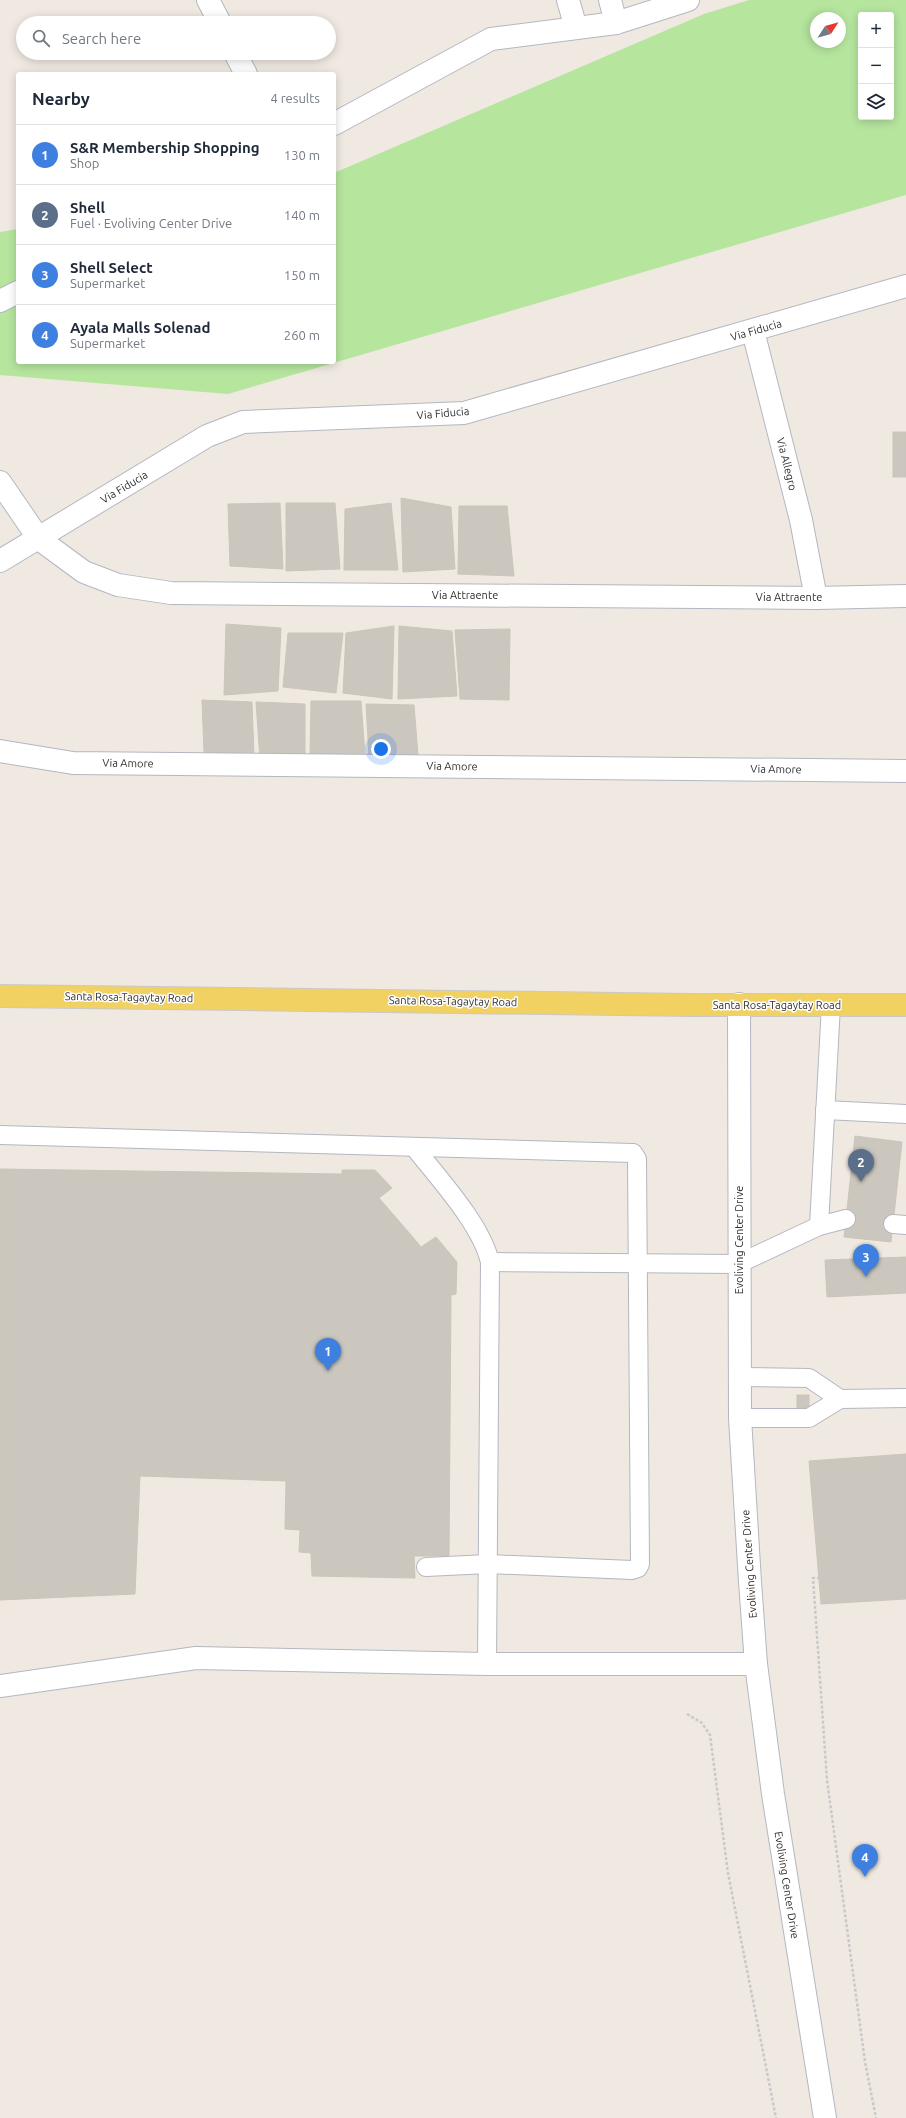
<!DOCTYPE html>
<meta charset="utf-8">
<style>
body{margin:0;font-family:Ubuntu,sans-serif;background:#f6f6f7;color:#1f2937}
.controls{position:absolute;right:12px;top:12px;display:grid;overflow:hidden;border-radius:4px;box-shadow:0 2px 10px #0003}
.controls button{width:36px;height:36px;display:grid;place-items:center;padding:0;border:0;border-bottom:1px solid #e0e1e3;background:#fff;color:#1f2937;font:20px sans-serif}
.compass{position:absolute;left:810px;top:12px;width:36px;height:36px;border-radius:50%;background:#fff;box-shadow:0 2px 10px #0003;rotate:54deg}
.you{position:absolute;left:381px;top:749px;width:14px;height:14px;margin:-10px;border:3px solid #fff;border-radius:50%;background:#1a73e8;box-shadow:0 0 0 6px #1a73e833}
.badge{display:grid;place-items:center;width:26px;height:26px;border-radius:50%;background:#4264fb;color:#fff;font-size:13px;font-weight:700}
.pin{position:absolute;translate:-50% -33px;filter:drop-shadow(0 1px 2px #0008)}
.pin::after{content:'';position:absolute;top:21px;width:14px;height:12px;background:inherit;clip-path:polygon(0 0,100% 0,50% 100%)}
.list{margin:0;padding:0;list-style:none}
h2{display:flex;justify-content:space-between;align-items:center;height:52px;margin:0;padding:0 16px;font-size:17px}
h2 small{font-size:13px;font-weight:400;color:#747a83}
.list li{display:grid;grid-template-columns:26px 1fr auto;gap:12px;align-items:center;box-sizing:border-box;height:60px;padding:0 16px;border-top:1px solid #e0e1e3}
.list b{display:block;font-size:15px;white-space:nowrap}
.list p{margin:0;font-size:13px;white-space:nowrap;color:#747a83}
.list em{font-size:13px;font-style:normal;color:#747a83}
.icon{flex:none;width:22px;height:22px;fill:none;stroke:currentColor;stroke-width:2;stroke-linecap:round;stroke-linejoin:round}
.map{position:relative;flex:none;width:906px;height:2118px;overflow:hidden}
.search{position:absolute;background:#fff;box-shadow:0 2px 10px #0003;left:16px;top:16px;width:320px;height:44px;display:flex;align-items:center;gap:10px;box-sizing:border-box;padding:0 14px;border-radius:22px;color:#747a83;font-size:15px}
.panel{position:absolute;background:#fff;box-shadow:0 2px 10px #0003;left:16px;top:72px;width:320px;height:292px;border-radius:4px}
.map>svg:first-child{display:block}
.green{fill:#b6e59e;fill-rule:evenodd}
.building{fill:#cbc7bf;stroke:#cbc5ba}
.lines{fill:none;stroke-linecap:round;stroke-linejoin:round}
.service-casing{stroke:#b4b7c1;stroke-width:20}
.minor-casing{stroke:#b4b7c1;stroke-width:24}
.tertiary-casing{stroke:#b4b7c1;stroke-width:24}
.primary-casing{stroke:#c9c9c9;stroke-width:24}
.path{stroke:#c9c9c9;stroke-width:2.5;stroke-dasharray:3 2;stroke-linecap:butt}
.service{stroke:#fff;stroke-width:18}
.minor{stroke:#fff;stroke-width:22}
.tertiary{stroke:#fff;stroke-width:22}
.primary{stroke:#f2d163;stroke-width:22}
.labels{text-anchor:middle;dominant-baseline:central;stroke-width:3;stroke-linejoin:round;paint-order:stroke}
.street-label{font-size:11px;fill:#2e2e2e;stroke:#fff}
</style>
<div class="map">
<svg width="906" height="2118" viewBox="0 0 906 2118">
<rect width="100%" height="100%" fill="#efe9e1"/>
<path class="green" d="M749,0H906V195L228,394L0,375V232L18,229V362H334V173L704,14ZM861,15H891V117H861ZM816,18H840V42H816Z"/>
<g class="building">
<rect x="893" y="432" width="13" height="45"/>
<polygon points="401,498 451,507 455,569 403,572"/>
<polygon points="280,503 283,569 230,566 228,504"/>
<polygon points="286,503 335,503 340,569 286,571"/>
<polygon points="391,503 398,570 344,570 345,509"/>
<polygon points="459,506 507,506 514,576 458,574"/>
<polygon points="226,624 281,628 278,691 224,695"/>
<polygon points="394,626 392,699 343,693 346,633"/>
<polygon points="399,626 452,631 457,696 398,699"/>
<polygon points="510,629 509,700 460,699 455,630"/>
<polygon points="288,633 343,633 336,693 283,687"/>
<polygon points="202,700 252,702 254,757 204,752"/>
<polygon points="311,701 361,701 365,755 310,754"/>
<polygon points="256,702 305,704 305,757 260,760"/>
<polygon points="366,704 414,705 418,755 369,757"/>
<polygon points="855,1136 902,1142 891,1242 844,1237"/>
<polygon points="0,1169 342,1174 342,1170 375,1170 392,1188 379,1198 411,1235 421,1247 436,1237 457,1262 456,1294 451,1295 449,1556 414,1556 415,1578 312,1576 311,1553 299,1552 300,1530 285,1529 286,1481 140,1476 135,1594 0,1600"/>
<polygon points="906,1257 906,1293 827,1297 825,1260"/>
<rect x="797" y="1395" width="12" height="13"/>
<polygon points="906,1454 906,1599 821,1604 809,1461"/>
</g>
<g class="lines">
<g class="service-casing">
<g id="service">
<polyline points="825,1110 906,1114"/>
<polyline points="0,1135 633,1153 637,1159 640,1564 638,1568 632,1570 488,1564 426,1567"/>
<path d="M414,1147C439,1179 481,1224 490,1262L487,1664"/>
<polyline points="893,1224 906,1225"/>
<polyline points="819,1226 831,1005"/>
<polyline points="490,1262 738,1264 819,1226 846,1219"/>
<polyline points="740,1377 809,1378 840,1399"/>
<polyline points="740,1418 809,1418 840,1399 906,1398"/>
</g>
</g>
<g class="minor-casing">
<g id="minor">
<polyline points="208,0 220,23"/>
<polyline points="568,0 576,28"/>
<polyline points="610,0 616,23 688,0"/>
<polyline points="235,53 246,74"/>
<polyline points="334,124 491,39 616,23"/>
<polyline points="0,301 18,292"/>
<polyline points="753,331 801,520 816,598"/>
<polyline points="0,482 39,539 84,572 118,585 171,593 816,598 906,596"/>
<polyline points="0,561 207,436 243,422 464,413 906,286"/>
<polyline points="0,751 73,763 906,771"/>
<polyline points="0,1686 196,1658 487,1664 756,1664"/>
</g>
</g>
<g class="tertiary-casing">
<polyline id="tertiary" points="739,1004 740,1418 750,1582 756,1664 773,1794 825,2118"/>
</g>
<g class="primary-casing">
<polyline id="primary" points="0,996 692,1005 906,1005"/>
</g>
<g class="path">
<polyline points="820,1578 813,1578 827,1780 865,2062 876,2118"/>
<polyline points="687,1714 702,1723 710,1735 728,1873 776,2118"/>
</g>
<use href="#service" class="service"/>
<use href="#minor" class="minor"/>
<use href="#tertiary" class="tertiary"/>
<use href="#primary" class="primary"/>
</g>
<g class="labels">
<g class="street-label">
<text transform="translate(756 330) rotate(-16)">Via Fiducia</text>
<text transform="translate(443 413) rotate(-5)">Via Fiducia</text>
<text transform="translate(787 464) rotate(76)">Via Allegro</text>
<text transform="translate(124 487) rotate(-31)">Via Fiducia</text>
<text x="465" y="595">Via Attraente</text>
<text x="789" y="597">Via Attraente</text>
<text transform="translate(128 763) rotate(1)">Via Amore</text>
<text transform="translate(452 766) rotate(1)">Via Amore</text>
<text transform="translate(776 769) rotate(1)">Via Amore</text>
<text transform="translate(129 997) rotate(1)">Santa Rosa-Tagaytay Road</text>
<text transform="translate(453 1001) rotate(1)">Santa Rosa-Tagaytay Road</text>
<text x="777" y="1005">Santa Rosa-Tagaytay Road</text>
<text transform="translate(739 1240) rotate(-90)">Evoliving Center Drive</text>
<text transform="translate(749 1564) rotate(-94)">Evoliving Center Drive</text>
<text transform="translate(787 1885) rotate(81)">Evoliving Center Drive</text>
</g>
</g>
</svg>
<div class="controls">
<button>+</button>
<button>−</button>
<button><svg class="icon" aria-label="layers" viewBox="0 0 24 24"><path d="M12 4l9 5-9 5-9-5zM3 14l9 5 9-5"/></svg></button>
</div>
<svg class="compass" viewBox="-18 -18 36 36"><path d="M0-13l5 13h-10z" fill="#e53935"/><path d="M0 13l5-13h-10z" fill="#747a83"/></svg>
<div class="you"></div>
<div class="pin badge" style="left:328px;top:1371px;background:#3f7fe0">1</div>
<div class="pin badge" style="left:861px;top:1182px;background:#5c6f8a">2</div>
<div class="pin badge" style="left:866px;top:1277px;background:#3f7fe0">3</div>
<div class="pin badge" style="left:865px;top:1877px;background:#3f7fe0">4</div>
<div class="search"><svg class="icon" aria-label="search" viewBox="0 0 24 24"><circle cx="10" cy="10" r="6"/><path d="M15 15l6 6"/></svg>Search here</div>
<section class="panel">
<h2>Nearby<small>4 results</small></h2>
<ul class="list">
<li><span class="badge" style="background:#3f7fe0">1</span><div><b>S&amp;R Membership Shopping</b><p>Shop</p></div><em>130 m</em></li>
<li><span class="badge" style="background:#5c6f8a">2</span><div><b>Shell</b><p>Fuel · Evoliving Center Drive</p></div><em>140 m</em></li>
<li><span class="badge" style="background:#3f7fe0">3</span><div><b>Shell Select</b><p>Supermarket</p></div><em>150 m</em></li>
<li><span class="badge" style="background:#3f7fe0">4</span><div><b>Ayala Malls Solenad</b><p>Supermarket</p></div><em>260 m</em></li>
</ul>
</section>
</div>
